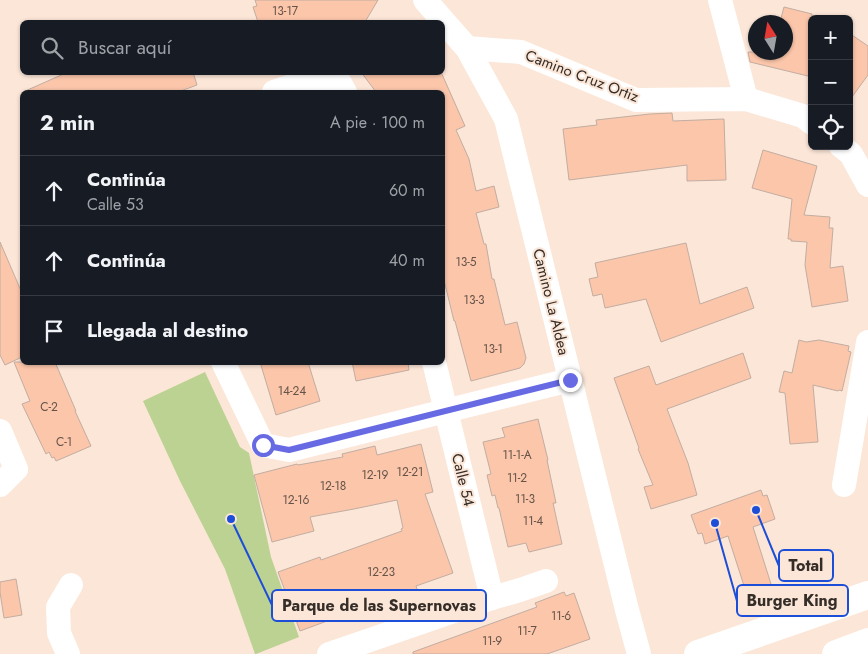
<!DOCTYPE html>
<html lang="es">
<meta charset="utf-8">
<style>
body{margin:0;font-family:Jost,sans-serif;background:#20242c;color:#f1f3f6}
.controls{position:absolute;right:15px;top:15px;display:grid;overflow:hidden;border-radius:8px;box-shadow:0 1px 4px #0004}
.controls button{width:45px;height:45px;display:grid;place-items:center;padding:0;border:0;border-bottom:1px solid #363941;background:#171b24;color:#f1f3f6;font:25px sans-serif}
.compass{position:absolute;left:748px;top:15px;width:45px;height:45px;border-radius:50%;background:#171b24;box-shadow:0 1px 4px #0004;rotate:349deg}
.stop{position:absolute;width:15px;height:15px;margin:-11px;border:4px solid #676ae3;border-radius:50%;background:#fff}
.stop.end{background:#676ae3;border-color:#fff;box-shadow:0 1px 5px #0008}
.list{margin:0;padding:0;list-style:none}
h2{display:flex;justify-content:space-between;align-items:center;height:65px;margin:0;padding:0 20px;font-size:21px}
h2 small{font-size:16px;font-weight:400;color:#9ea1a6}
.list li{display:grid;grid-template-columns:32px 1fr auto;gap:15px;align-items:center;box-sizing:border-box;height:70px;padding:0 20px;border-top:1px solid #363941}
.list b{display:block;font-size:19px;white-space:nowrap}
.list p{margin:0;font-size:16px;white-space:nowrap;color:#9ea1a6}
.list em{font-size:16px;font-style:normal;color:#9ea1a6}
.icon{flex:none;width:28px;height:28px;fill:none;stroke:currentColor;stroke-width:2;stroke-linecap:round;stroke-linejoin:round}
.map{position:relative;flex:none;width:868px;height:654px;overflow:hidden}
.search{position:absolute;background:#171b24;box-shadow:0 1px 4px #0004;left:20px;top:20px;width:425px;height:55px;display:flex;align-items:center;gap:12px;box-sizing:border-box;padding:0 18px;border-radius:8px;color:#9ea1a6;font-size:19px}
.panel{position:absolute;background:#171b24;box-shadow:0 1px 4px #0004;left:20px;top:90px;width:425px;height:275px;border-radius:8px}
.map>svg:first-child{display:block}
.green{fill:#bcd292}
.building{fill:#fbc6aa;stroke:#c2ada2}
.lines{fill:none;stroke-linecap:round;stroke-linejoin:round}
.minor{stroke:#fff;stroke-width:24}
.highway{stroke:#fff;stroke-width:28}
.route{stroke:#676ae3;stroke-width:6}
.labels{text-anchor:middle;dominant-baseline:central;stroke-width:4;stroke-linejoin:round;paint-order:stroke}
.number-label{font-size:12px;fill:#665348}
.street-label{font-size:15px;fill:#352d28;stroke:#fbe6d7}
.leader{fill:none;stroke:#1d4ed8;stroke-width:2}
.callout-dot{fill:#1d4ed8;stroke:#fbe6d7;stroke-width:2}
.callout{fill:#fbe6d7;stroke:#1d4ed8;stroke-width:2}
.callout-label{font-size:16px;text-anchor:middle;font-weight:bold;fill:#352d28}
</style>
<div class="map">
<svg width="868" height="654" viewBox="0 0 868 654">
<rect width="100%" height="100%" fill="#fbe6d7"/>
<polygon class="green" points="205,372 240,447 249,453 271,557 299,637 256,654 255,654 225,569 180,481 143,401"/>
<g class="building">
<polygon points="255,0 378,0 365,22 258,22 253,7 257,6"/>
<polygon points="784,7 812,14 812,77 750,62 748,52 786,52 786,22 780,22"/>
<polygon points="849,33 868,46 868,75 849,101"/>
<polygon points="68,72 193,72 197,85 178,92 23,92"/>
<polygon points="361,72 441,72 465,126 456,130 469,159 476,191 494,186 499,207 476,213 484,244 486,244 492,279 494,279 505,325 517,322 526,358 524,364 520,368 471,381 455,321 454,321 442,272 442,92 376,92"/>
<polygon points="672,113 673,121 724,119 726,180 687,181 687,165 569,180 563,129 597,125 596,120 650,114"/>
<polygon points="763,150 817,166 804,215 830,217 829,228 833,228 830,268 843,266 848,301 812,307 805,265 807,242 791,241 791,239 788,239 792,199 752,188"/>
<polygon points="0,242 22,293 22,357 5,365 0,355"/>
<polygon points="686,243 700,304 747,287 754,308 661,342 646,299 605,308 602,294 593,296 589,279 598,277 595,263"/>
<polygon points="799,340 806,342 819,340 849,346 848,351 851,352 842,391 839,390 838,391 813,385 818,442 790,444 785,393 779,392 784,371 792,373"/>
<polygon points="743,353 751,378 667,409 688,463 697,495 651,509 644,487 653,485 638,449 639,448 614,378 649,366 656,385"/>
<polygon points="14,362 55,362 76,411 75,411 91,446 56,461 54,457 52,458 49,452 46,454 22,404 30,401"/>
<polygon points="260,362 308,362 320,401 276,415"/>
<polygon points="352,362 408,362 409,370 356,381"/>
<polygon points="538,419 548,460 547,460 556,503 553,503 562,544 529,552 526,543 508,547 499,508 498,508 495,495 492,496 487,475 491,474 483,442 505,437 502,428"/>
<polygon points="421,444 433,492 425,494 453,573 416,586 418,592 347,617 346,614 300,631 278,572 320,557 321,560 402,531 401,529 403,528 397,500 354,509 310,517 314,531 272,542 254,475 297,464 298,465 343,457 342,454 375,446 377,455"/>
<polygon points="761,490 763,496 767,495 775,519 753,527 771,584 746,592 728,536 705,544 702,533 698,534 691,515"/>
<polygon points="16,579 22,615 4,618 0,592 0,582"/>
<polygon points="564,592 566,596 574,593 590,639 547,654 413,654 413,652 537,607 535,603"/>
</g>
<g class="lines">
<g class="minor">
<polyline points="425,0 467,48 506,119 627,610 639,654"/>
<polyline points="720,0 746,99"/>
<polyline points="467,48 521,52 636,100 746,99 803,116 812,123"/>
<polyline points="274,92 316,78 340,83 345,92"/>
<polyline points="841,146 851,154 868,185"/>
<polyline points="223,362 263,445 289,450 570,380"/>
<polyline points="434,362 492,598"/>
<polyline points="0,431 16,469 0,485"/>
<polyline points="844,485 868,342"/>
<polyline points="68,654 59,633 58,607 71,585"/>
<polyline points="329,654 492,598 520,590 546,581"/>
</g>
<g class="highway">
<polyline points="698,654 868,595"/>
<polyline points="836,654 868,642"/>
</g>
</g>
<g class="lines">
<polyline class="route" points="263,445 289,450 570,380"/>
</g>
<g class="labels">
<g class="number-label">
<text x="285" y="11">13-17</text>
<text x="466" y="262">13-5</text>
<text x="474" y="300">13-3</text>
<text x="493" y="349">13-1</text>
<text x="292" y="391">14-24</text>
<text x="49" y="407">C-2</text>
<text x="64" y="442">C-1</text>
<text x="517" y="455">11-1-A</text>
<text x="410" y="472">12-21</text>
<text x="375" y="475">12-19</text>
<text x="517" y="478">11-2</text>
<text x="333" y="486">12-18</text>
<text x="525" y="499">11-3</text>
<text x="296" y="500">12-16</text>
<text x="533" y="521">11-4</text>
<text x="381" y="572">12-23</text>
<text x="561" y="616">11-6</text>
<text x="527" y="631">11-7</text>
<text x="492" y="641">11-9</text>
</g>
<g class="street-label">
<text transform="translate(582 76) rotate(21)">Camino Cruz Ortiz</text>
<text transform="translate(551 302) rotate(76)">Camino La Aldea</text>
<text transform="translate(463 480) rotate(76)">Calle 54</text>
</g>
</g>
<path class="leader" d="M756 510L779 566M715 523L737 601M231 519L272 605"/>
<g class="callout-dot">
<circle cx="756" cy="510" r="5"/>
<circle cx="715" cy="523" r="5"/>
<circle cx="231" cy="519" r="5"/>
</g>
<g class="callout">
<rect x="779" y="550" width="54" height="31" rx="5"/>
<rect x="737" y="585" width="111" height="31" rx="5"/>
<rect x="272" y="590" width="214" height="31" rx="5"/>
</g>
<g class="callout-label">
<text x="806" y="571">Total</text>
<text x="792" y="606">Burger King</text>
<text x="379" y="611">Parque de las Supernovas</text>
</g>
</svg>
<div class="controls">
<button>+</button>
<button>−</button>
<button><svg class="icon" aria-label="locate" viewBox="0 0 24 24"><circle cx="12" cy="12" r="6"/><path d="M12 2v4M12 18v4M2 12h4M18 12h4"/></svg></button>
</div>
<svg class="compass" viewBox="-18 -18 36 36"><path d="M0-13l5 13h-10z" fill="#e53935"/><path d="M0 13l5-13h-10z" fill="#9ea1a6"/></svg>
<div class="stop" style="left:263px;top:445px"></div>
<div class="stop end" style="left:570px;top:380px"></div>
<div class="search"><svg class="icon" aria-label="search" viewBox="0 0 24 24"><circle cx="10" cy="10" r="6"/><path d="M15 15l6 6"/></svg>Buscar aquí</div>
<section class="panel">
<h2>2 min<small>A pie · 100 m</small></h2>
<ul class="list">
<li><svg class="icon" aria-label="ahead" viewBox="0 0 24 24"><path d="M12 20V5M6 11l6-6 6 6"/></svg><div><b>Continúa</b><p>Calle 53</p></div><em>60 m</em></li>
<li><svg class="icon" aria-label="ahead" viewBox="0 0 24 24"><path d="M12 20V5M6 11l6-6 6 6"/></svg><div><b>Continúa</b></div><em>40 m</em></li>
<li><svg class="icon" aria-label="arrive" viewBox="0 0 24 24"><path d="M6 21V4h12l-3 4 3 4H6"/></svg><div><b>Llegada al destino</b></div></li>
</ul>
</section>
</div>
